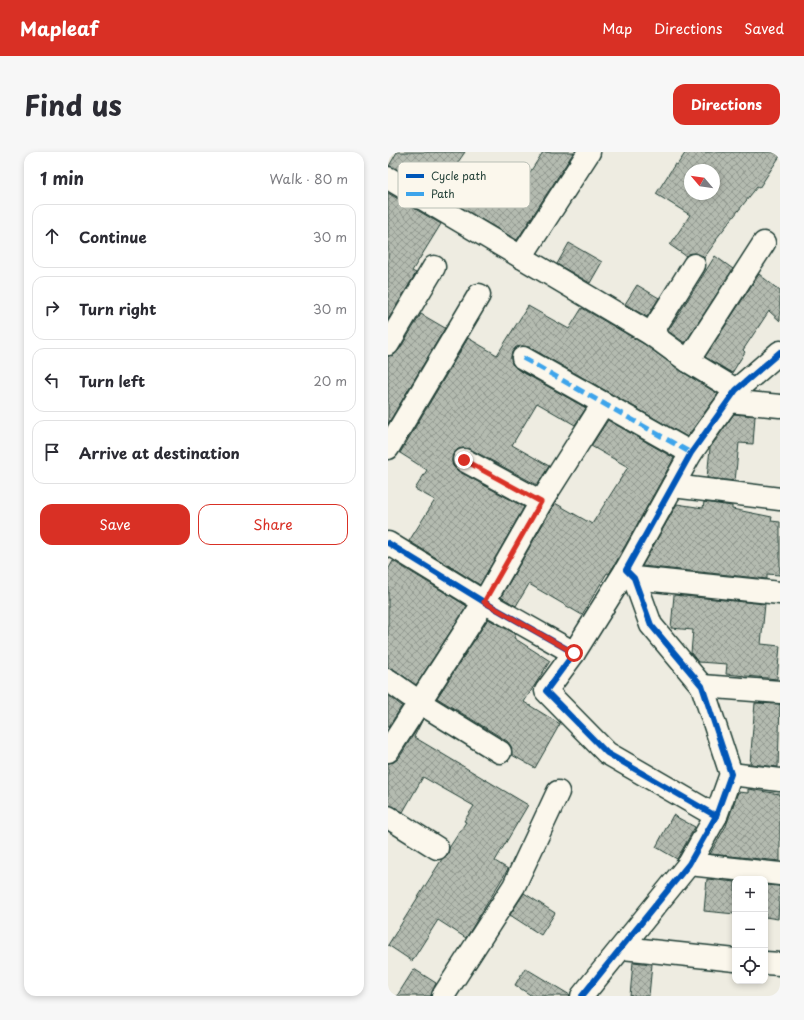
<!DOCTYPE html>
<meta charset="utf-8">
<style>
body{margin:0;font-family:"Playpen Sans",sans-serif;background:#f7f7f7;color:#2b2b33}
.controls{position:absolute;right:12px;bottom:12px;display:grid;overflow:hidden;border-radius:8px;box-shadow:0 2px 6px #0003}
.controls button{width:36px;height:36px;display:grid;place-items:center;padding:0;border:0;border-bottom:1px solid #e1e1e2;background:#fff;color:#2b2b33;font:20px sans-serif}
.compass{position:absolute;left:296px;top:12px;width:36px;height:36px;border-radius:50%;background:#fff;box-shadow:0 2px 6px #0003;rotate:299deg}
.stop{position:absolute;width:12px;height:12px;margin:-9px;border:3px solid #d93025;border-radius:50%;background:#fff}
.stop.end{background:#d93025;border-color:#fff;box-shadow:0 1px 4px #0008}
.list{margin:0;padding:0;list-style:none}
h2{display:flex;justify-content:space-between;align-items:center;height:52px;margin:0;padding:0 16px;font-size:17px}
h2 small{font-size:13px;font-weight:400;color:#7c7c81}
.list li{display:grid;grid-template-columns:26px 1fr auto;gap:12px;align-items:center;box-sizing:border-box;height:64px;margin:0 8px 8px;padding:0 8px;border:1px solid #e1e1e2;border-radius:12px}
.list b{display:block;font-size:15px;white-space:nowrap}
.list em{font-size:13px;font-style:normal;color:#7c7c81}
.actions{display:flex;gap:8px;padding:12px 16px}
.actions a{flex:1;padding:9px 0;border:1px solid #d93025;border-radius:12px;text-align:center;font-size:14px;color:#d93025}
.actions .main{background:#d93025;color:#fff}
.icon{flex:none;width:22px;height:22px;fill:none;stroke:currentColor;stroke-width:2;stroke-linecap:round;stroke-linejoin:round}
.map{position:relative;flex:none;width:392px;height:844px;overflow:hidden;border-radius:12px}
header{display:flex;align-items:center;gap:24px;box-sizing:border-box;height:56px;padding:0 20px;background:#d93025;color:#fff}
header strong{font-size:19px}
nav{display:flex;gap:22px;margin-inline-start:auto;font-size:14px}
.intro{display:flex;align-items:center;justify-content:space-between;box-sizing:border-box;height:96px;padding:0 24px}
h1{margin:0;font-size:28px}
.button{padding:10px 18px;border-radius:12px;background:#d93025;color:#fff;font-size:14px;font-weight:700}
main{display:flex;gap:24px;padding:0 24px}
aside{flex:1;background:#fff;border-radius:12px;box-shadow:0 2px 6px #0003}
.map>svg:first-child{display:block}
.building{fill:url(#building-cross-hatch);stroke:#1f3d34;fill-rule:evenodd}
.lines{fill:none;stroke-linecap:round;stroke-linejoin:round}
.street-casing{stroke:#1f3d34;stroke-width:25}
.street{stroke:#fbf7ec;stroke-width:22}
.quiet{stroke:#3da4eb;stroke-width:5;stroke-dasharray:10 5;stroke-linecap:butt}
.cycleway-casing{stroke:#fbf7ec;stroke-width:8}
.cycleway{stroke:#0057b8;stroke-width:6}
.route{stroke:#d93025;stroke-width:5}
.key{fill:#fbf7ec;stroke:#b9bfb5;stroke-width:1}
.key-label{font-size:11px;fill:#1f3d34}
</style>
<header>
<strong>Mapleaf</strong>
<nav><a>Map</a><a>Directions</a><a>Saved</a></nav>
</header>
<div class="intro"><h1>Find us</h1><a class="button">Directions</a></div>
<main>
<aside>
<h2>1 min<small>Walk · 80 m</small></h2>
<ul class="list">
<li><svg class="icon" aria-label="ahead" viewBox="0 0 24 24"><path d="M12 20V5M6 11l6-6 6 6"/></svg><div><b>Continue</b></div><em>30 m</em></li>
<li><svg class="icon" aria-label="right" viewBox="0 0 24 24"><path d="M7 20v-9h11M14 6l5 5-5 5"/></svg><div><b>Turn right</b></div><em>30 m</em></li>
<li><svg class="icon" aria-label="left" viewBox="0 0 24 24"><path d="M17 20v-9H6M10 6l-5 5 5 5"/></svg><div><b>Turn left</b></div><em>20 m</em></li>
<li><svg class="icon" aria-label="arrive" viewBox="0 0 24 24"><path d="M6 21V4h12l-3 4 3 4H6"/></svg><div><b>Arrive at destination</b></div></li>
</ul>
<div class="actions"><a class="main">Save</a><a>Share</a></div>
</aside>
<div class="map">
<svg width="392" height="844" viewBox="0 0 392 844">
<defs>
<pattern id="building-cross-hatch" width="8" height="8" patternUnits="userSpaceOnUse"><rect width="8" height="8" fill="#b4bbb0"/><path d="M0 0l8 8M0 8l8-8" fill="none" stroke="#929990"/></pattern>
</defs>
<rect width="100%" height="100%" fill="#eeece1"/>
<filter id="ink" filterUnits="userSpaceOnUse"><feTurbulence type="fractalNoise" baseFrequency=".025" numOctaves="2"/><feDisplacementMap in="SourceGraphic" scale="8" xChannelSelector="R" yChannelSelector="G"/><feConvolveMatrix kernelMatrix="1 2 1 2 8 2 1 2 1" color-interpolation-filters="sRGB"/></filter>
<g filter="url(#ink)">
<g class="building">
<polygon points="9,0 77,0 68,13 124,48 155,0 186,0 129,88 1,14"/>
<path d="M298,0H392V4L371,36L369,35L328,87L329,88L316,106L307,101L298,104L282,93L302,63L268,42L287,12L289,13ZM302,18H326V42H302Z"/>
<polygon points="0,41 53,72 24,119 28,121 0,168"/>
<polygon points="181,91 214,110 202,131 169,112"/>
<polygon points="327,104 345,117 297,191 280,179"/>
<polygon points="371,122 392,139 392,169 381,159 355,198 357,200 344,221 317,205"/>
<polygon points="249,133 271,146 259,165 237,152"/>
<polygon points="140,154 181,177 194,156 256,192 293,219 330,242 299,285 141,195 134,194 128,195 124,200 123,206 124,212 129,217 198,256 187,273 149,251 124,293 161,314 149,333 82,297 75,296 70,297 65,302 64,309 65,314 70,319 136,355 92,433 21,389 47,348 27,337 39,318 12,301 80,186 109,203"/>
<polygon points="33,162 57,176 0,272 0,204 6,203 11,198"/>
<polygon points="346,262 367,264 365,292 351,291 347,329 319,326 322,296"/>
<polygon points="220,268 286,306 227,412 221,422 219,421 194,463 141,432 128,454 113,445 167,351 204,372 240,315 203,294"/>
<polygon points="316,350 344,354 344,357 384,365 383,369 392,370 392,423 379,422 379,427 254,414 289,352 315,356"/>
<polygon points="5,409 79,454 28,533 7,518 0,516 0,418"/>
<polygon points="286,443 377,452 373,492 392,494 389,527 338,522 339,512 310,510 303,501 305,478 283,476"/>
<polygon points="100,467 128,482 126,486 162,509 136,550 172,572 147,616 124,603 123,594 119,589 49,546"/>
<polygon points="0,543 14,554 0,576"/>
<polygon points="367,551 392,552 390,615 362,612"/>
<polygon points="35,567 26,585 140,653 107,709 120,717 78,786 50,768 24,809 0,793 54,707 60,702 61,696 78,670 76,669 86,654 35,625 15,660 0,653 0,611 6,610 11,606"/>
<polygon points="360,637 392,642 392,709 322,702 338,674 350,640 360,641"/>
<polygon points="285,663 307,675 289,707 268,695"/>
<polygon points="319,727 347,730 347,762 316,759"/>
<polygon points="377,733 392,734 390,767 377,765"/>
<polygon points="136,741 167,761 153,783 122,763"/>
<polygon points="245,810 264,812 261,844 242,844"/>
<polygon points="137,816 182,843 182,844 144,844 127,833"/>
<polygon points="26,817 48,831 43,844 9,844"/>
</g>
<g class="lines">
<g class="street-casing">
<g id="street">
<polyline points="0,26 263,182 300,209 348,238"/>
<polyline points="133,105 201,0"/>
<polyline points="263,182 306,113"/>
<polyline points="0,192 46,115"/>
<polyline points="135,206 303,301"/>
<polyline points="300,209 376,91"/>
<polyline points="340,249 392,254"/>
<polyline points="0,296 91,143"/>
<polyline points="76,308 153,350"/>
<polyline points="285,334 392,347"/>
<polyline points="0,391 96,450 186,501 158,539 219,601 328,664"/>
<polyline points="246,426 392,441"/>
<polyline points="186,501 238,418"/>
<polyline points="0,528 31,550 112,600"/>
<polyline points="314,534 392,540"/>
<polyline points="0,599 96,450 153,350 215,252"/>
<polyline points="343,622 392,628"/>
<polyline points="0,665 49,696"/>
<polyline points="301,712 392,722"/>
<polyline points="235,796 347,808"/>
<polyline points="377,811 392,812"/>
<polyline points="55,844 126,734 170,640"/>
<polyline points="194,844 301,712 328,664 343,622 314,534 263,473 246,426 238,418 303,301 348,238 392,200"/>
</g>
</g>
<use href="#street" class="street"/>
<polyline class="quiet" points="135,206 303,301"/>
<g class="cycleway-casing">
<g id="cycleway">
<polyline points="0,391 96,450 186,501 158,539 219,601 328,664"/>
<polyline points="194,844 301,712 328,664 343,622 314,534 263,473 246,426 238,418 303,301 348,238 392,200"/>
</g>
</g>
<use href="#cycleway" class="cycleway"/>
</g>
</g>
<g class="lines" filter="url(#ink)">
<polyline class="route" points="76,308 153,350 96,450 186,501"/>
</g>
<rect x="10" y="10" width="132" height="46" rx="6" class="key"/>
<rect x="18" y="22" width="18" height="4" fill="#0057b8"/>
<rect x="18" y="40" width="18" height="4" fill="#3da4eb"/>
<g class="key-label">
<text x="43" y="28">Cycle path</text>
<text x="43" y="46">Path</text>
</g>
</svg>
<div class="controls">
<button>+</button>
<button>−</button>
<button><svg class="icon" aria-label="locate" viewBox="0 0 24 24"><circle cx="12" cy="12" r="6"/><path d="M12 2v4M12 18v4M2 12h4M18 12h4"/></svg></button>
</div>
<svg class="compass" viewBox="-18 -18 36 36"><path d="M0-13l5 13h-10z" fill="#e53935"/><path d="M0 13l5-13h-10z" fill="#7c7c81"/></svg>
<div class="stop" style="left:186px;top:501px"></div>
<div class="stop end" style="left:76px;top:308px"></div>
</div>
</main>
